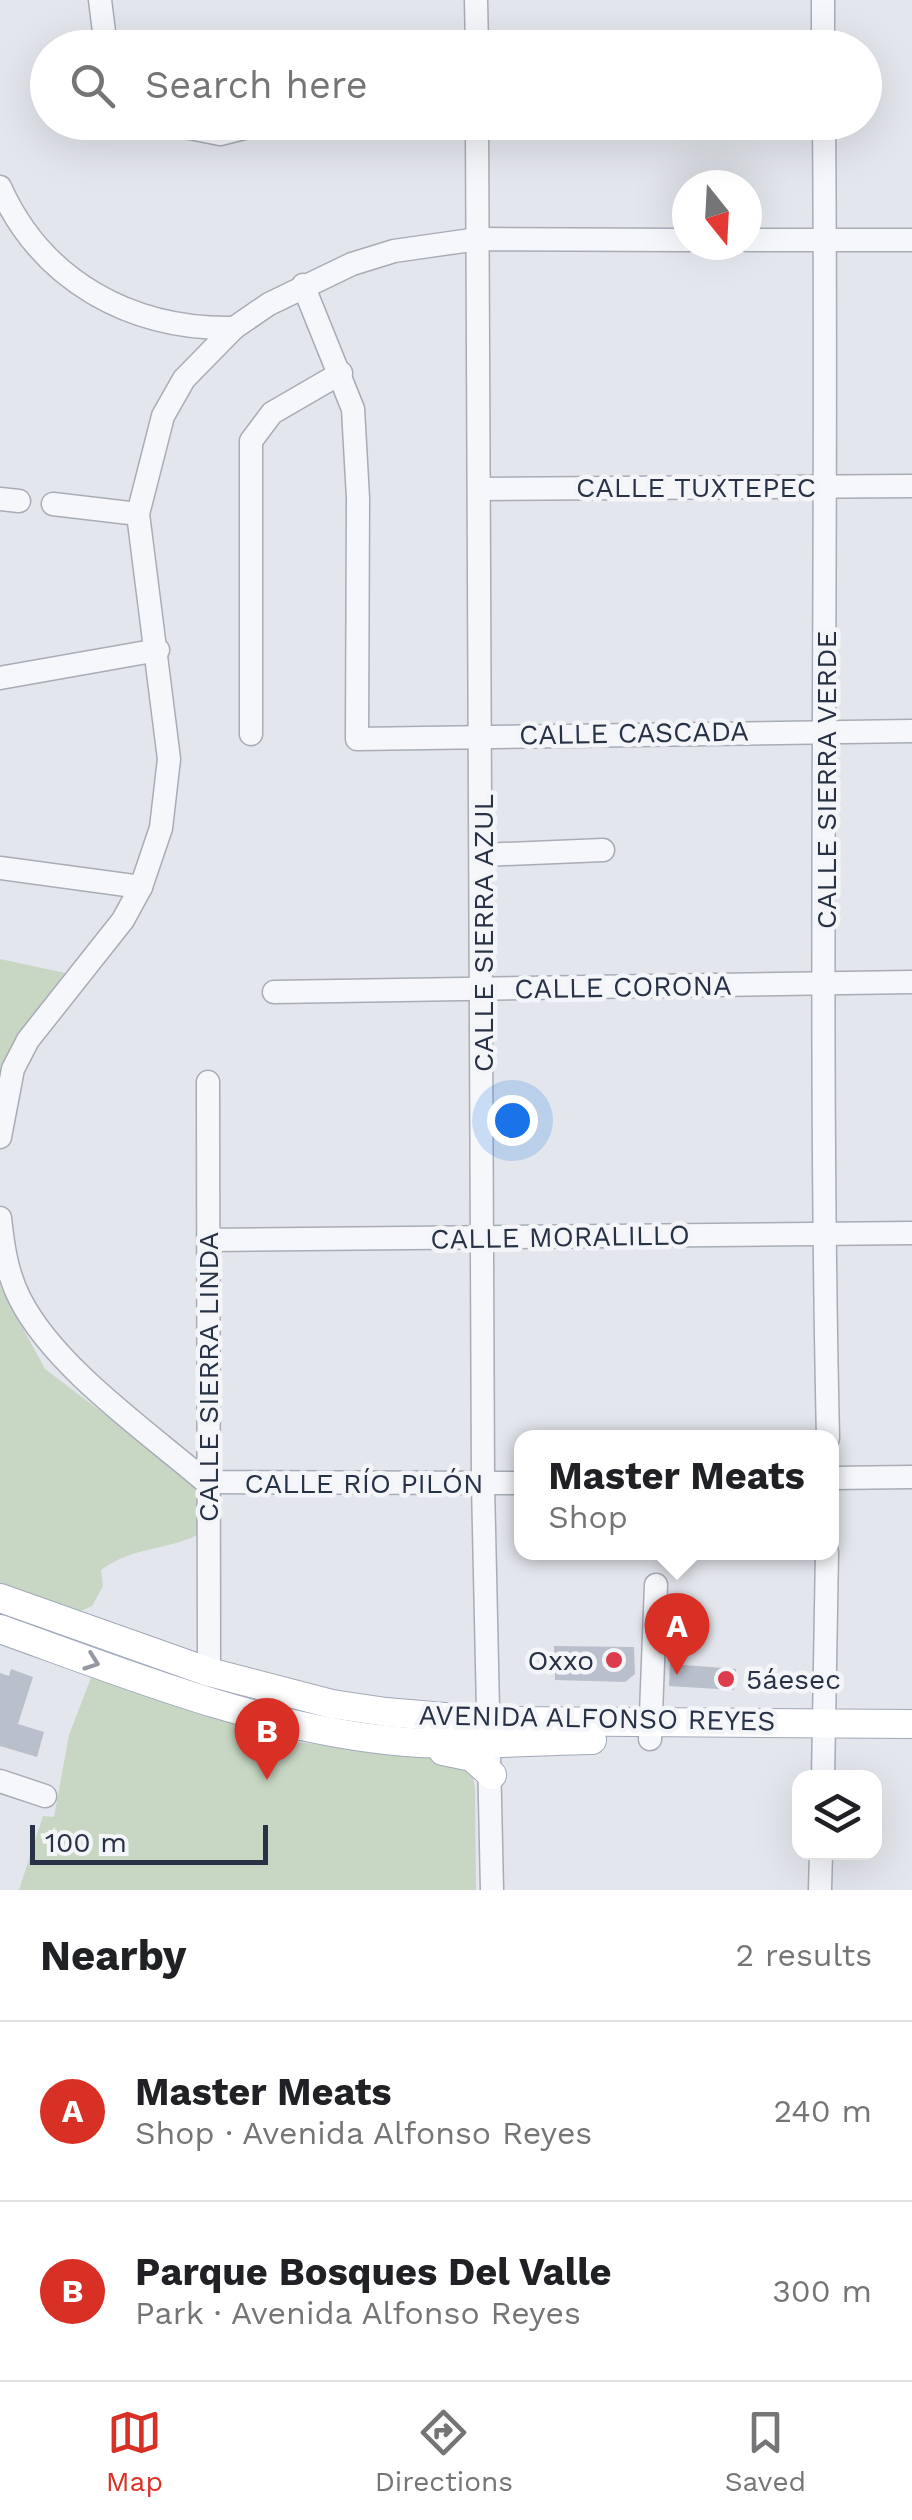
<!DOCTYPE html>
<meta charset="utf-8">
<style>
body{margin:0;font-family:"Work Sans",sans-serif;background:#f6f6f6;color:#202124}
.controls{position:absolute;right:30px;bottom:30px;display:grid;overflow:hidden;border-radius:20px;box-shadow:0 10px 40px #0002}
.controls button{width:90px;height:90px;display:grid;place-items:center;padding:0;border:0;border-bottom:2px solid #e0e0e0;background:#fff;color:#202124;font:50px sans-serif}
.compass{position:absolute;left:672px;top:170px;width:90px;height:90px;border-radius:50%;background:#fff;box-shadow:0 10px 40px #0002;rotate:162deg}
.scale{position:absolute;left:30px;bottom:25px;width:238px;box-sizing:border-box;padding-left:10px;border:5px solid #283246;border-top:0;font-size:28px;line-height:35px;white-space:nowrap;color:#283246;-webkit-text-stroke:8px #f3f5f9;paint-order:stroke}
.you{position:absolute;left:512px;top:1120px;width:35px;height:35px;margin:-25px;border:8px solid #fff;border-radius:50%;background:#1a73e8;box-shadow:0 0 0 15px #1a73e833}
.badge{display:grid;place-items:center;width:65px;height:65px;border-radius:50%;background:#d93025;color:#fff;font-size:32px;font-weight:700}
.pin{position:absolute;translate:-50% -82px;filter:drop-shadow(0 2px 5px #0008)}
.pin::after{content:'';position:absolute;top:52px;width:35px;height:30px;background:inherit;clip-path:polygon(0 0,100% 0,50% 100%)}
.popup{position:absolute;left:514px;top:1430px;width:325px;height:130px;box-sizing:border-box;display:grid;place-content:center;border-radius:20px;background:#fff;filter:drop-shadow(0 2px 8px #0005);font-size:32px;white-space:nowrap;color:#757577}
.popup b{font-size:38px;color:#202124}
.popup::after{content:'';position:absolute;left:50%;top:100%;margin-left:-20px;border:20px solid transparent;border-top-color:#fff}
.list{margin:0;padding:0;list-style:none}
h2{display:flex;justify-content:space-between;align-items:center;height:130px;margin:0;padding:0 40px;font-size:42px}
h2 small{font-size:32px;font-weight:400;color:#757577}
.list li{display:grid;grid-template-columns:65px 1fr auto;gap:30px;align-items:center;box-sizing:border-box;height:180px;padding:0 40px;border-top:2px solid #e0e0e0}
.list b{display:block;font-size:38px;white-space:nowrap}
.list p{margin:0;font-size:32px;white-space:nowrap;color:#757577}
.list em{font-size:32px;font-style:normal;color:#757577}
.icon{flex:none;width:55px;height:55px;fill:none;stroke:currentColor;stroke-width:2;stroke-linecap:round;stroke-linejoin:round}
.map{position:relative;flex:none;width:912px;height:1890px;overflow:hidden}
.search{position:absolute;background:#fff;box-shadow:0 10px 40px #0002;left:30px;right:30px;top:30px;height:110px;display:flex;align-items:center;gap:25px;box-sizing:border-box;padding:0 35px;border-radius:55px;color:#757577;font-size:38px}
.sheet{height:490px;background:#fff}
nav{display:flex;justify-content:space-around;align-items:center;box-sizing:border-box;height:140px;border-top:2px solid #e0e0e0;background:#fff;font-size:28px;color:#757577}
nav a{display:grid;justify-items:center;gap:5px}
nav .on{color:#d93025}
.map>svg:first-child{display:block}
.green{fill:#c7d7c3}
.building{fill:#b9bfcb}
.lines{fill:none;stroke-linecap:round;stroke-linejoin:round}
.minor-casing{stroke:#a7acb7;stroke-width:25}
.major-casing{stroke:#a0a9b9;stroke-width:30}
.minor{stroke:#f6f7fa;stroke-width:22}
.major{stroke:#fff;stroke-width:28}
.oneway{stroke:#9498a2}
.poi-dot{fill:#dd3c4d;stroke:#f3f5f9;stroke-width:4}
.labels{text-anchor:middle;dominant-baseline:central;stroke-width:9;stroke-linejoin:round;paint-order:stroke}
.street-label{font-size:28px;fill:#283246;stroke:#f3f5f9}
.poi-label{font-size:28px;fill:#283246;stroke:#f3f5f9;text-anchor:end}
</style>
<div class="map">
<svg width="912" height="1890" viewBox="0 0 912 1890">
<rect width="100%" height="100%" fill="#e3e6ec"/>
<g class="green">
<polygon points="0,959 65,973 17,1047 0,1096"/>
<path d="M0,1286L45,1369L203,1489L208,1528C179,1551 135,1544 101,1570L103,1586L92,1606L78,1612L0,1585Z"/>
<polygon points="92,1675 296,1742 458,1761 473,1776 475,1788 476,1890 19,1890 43,1816 54,1817 69,1735"/>
</g>
<g class="building">
<polygon points="554,1646 634,1647 635,1674 625,1682 555,1680"/>
<polygon points="670,1664 736,1669 734,1690 669,1686"/>
<polygon points="11,1669 33,1677 18,1724 44,1732 37,1757 0,1746 0,1673 9,1676"/>
</g>
<g class="lines">
<g class="minor-casing">
<g id="minor">
<polyline points="100,0 106,48"/>
<polyline points="476,0 477,48"/>
<polyline points="823,0 823,48"/>
<polyline points="160,122 220,134 268,122"/>
<polyline points="477,122 483,1484 492,1890"/>
<path d="M824,122C828,561 818,999 828,1438"/>
<path d="M0,187C42,281 131,330 234,328"/>
<polyline points="747,240 912,240"/>
<polyline points="303,285 353,409 358,498 357,739 912,731"/>
<polyline points="480,489 912,486"/>
<polyline points="0,499 19,501"/>
<polyline points="53,504 138,514"/>
<polyline points="0,678 158,650"/>
<polyline points="251,734 251,441 272,413 341,373"/>
<polyline points="482,855 603,850"/>
<polyline points="0,868 141,887"/>
<polyline points="274,992 912,982"/>
<polyline points="208,1082 209,1672"/>
<polyline points="0,1137 13,1069 28,1040 123,920 141,887 161,828 169,759 138,514 163,416 184,379 234,328 269,304 352,264 394,251 478,239 687,240"/>
<path d="M0,1218C3,1246 7,1274 20,1299C55,1368 148,1432 206,1482L522,1483"/>
<polyline points="208,1240 912,1233"/>
<polyline points="832,1478 912,1477"/>
<polyline points="650,1739 656,1585"/>
<polyline points="823,1778 827,1552"/>
<polyline points="0,1781 45,1796"/>
<polyline points="820,1890 821,1852"/>
</g>
</g>
<g class="major-casing">
<g id="major">
<polyline points="0,1598 209,1672 332,1704 386,1712 491,1721 912,1724"/>
<path d="M0,1629C126,1674 252,1725 386,1740C454,1748 524,1741 592,1740"/>
<polyline points="443,1751 472,1757 492,1775"/>
</g>
</g>
<use href="#minor" class="minor"/>
<use href="#major" class="major"/>
</g>
<defs><path id="oneway-chevron" d="M-2-3.5L2.5 0L-2 3.5" fill="none" stroke-width="1.6" stroke-linecap="round" stroke-linejoin="round" transform="scale(2.5)"/></defs>
<use class="oneway" href="#oneway-chevron" transform="translate(92 1662) rotate(20)"/>
<g class="poi-dot">
<circle cx="614" cy="1660" r="10"/>
<circle cx="726" cy="1679" r="10"/>
</g>
<g class="labels">
<g class="street-label">
<text x="696" y="487">CALLE TUXTEPEC</text>
<text transform="translate(634 733) rotate(-1)">CALLE CASCADA</text>
<text transform="translate(826 780) rotate(-90)">CALLE SIERRA VERDE</text>
<text transform="translate(483 933) rotate(-90)">CALLE SIERRA AZUL</text>
<text transform="translate(623 987) rotate(-1)">CALLE CORONA</text>
<text transform="translate(560 1237) rotate(-1)">CALLE MORALILLO</text>
<text transform="translate(208 1377) rotate(-90)">CALLE SIERRA LINDA</text>
<text x="364" y="1483">CALLE RÍO PILÓN</text>
<text transform="translate(597 1718) rotate(1)">AVENIDA ALFONSO REYES</text>
</g>
<g class="poi-label">
<text x="594" y="1660">Oxxo</text>
<text x="746" y="1679" text-anchor="start">5áesec</text>
</g>
</g>
</svg>
<div class="controls">
<button><svg class="icon" aria-label="layers" viewBox="0 0 24 24"><path d="M12 4l9 5-9 5-9-5zM3 14l9 5 9-5"/></svg></button>
</div>
<svg class="compass" viewBox="-18 -18 36 36"><path d="M0-13l5 13h-10z" fill="#e53935"/><path d="M0 13l5-13h-10z" fill="#757577"/></svg>
<div class="scale">100 m</div>
<div class="you"></div>
<div class="pin badge" style="left:677px;top:1675px">A</div>
<div class="popup"><b>Master Meats</b>Shop</div>
<div class="pin badge" style="left:267px;top:1780px">B</div>
<div class="search"><svg class="icon" aria-label="search" viewBox="0 0 24 24"><circle cx="10" cy="10" r="6"/><path d="M15 15l6 6"/></svg>Search here</div>
</div>
<section class="sheet">
<h2>Nearby<small>2 results</small></h2>
<ul class="list">
<li><span class="badge">A</span><div><b>Master Meats</b><p>Shop · Avenida Alfonso Reyes</p></div><em>240 m</em></li>
<li><span class="badge">B</span><div><b>Parque Bosques Del Valle</b><p>Park · Avenida Alfonso Reyes</p></div><em>300 m</em></li>
</ul>
</section>
<nav>
<a class="on"><svg class="icon" aria-label="map" viewBox="0 0 24 24"><path d="M3 6l6-2 6 2 6-2v14l-6 2-6-2-6 2zM9 4v14M15 6v14"/></svg>Map</a>
<a><svg class="icon" aria-label="directions" viewBox="0 0 24 24"><path d="M12 3l9 9-9 9-9-9zM9 14v-3h6M13 9l2 2-2 2"/></svg>Directions</a>
<a><svg class="icon" aria-label="saved" viewBox="0 0 24 24"><path d="M7 4h10v16l-5-4-5 4z"/></svg>Saved</a>
</nav>
